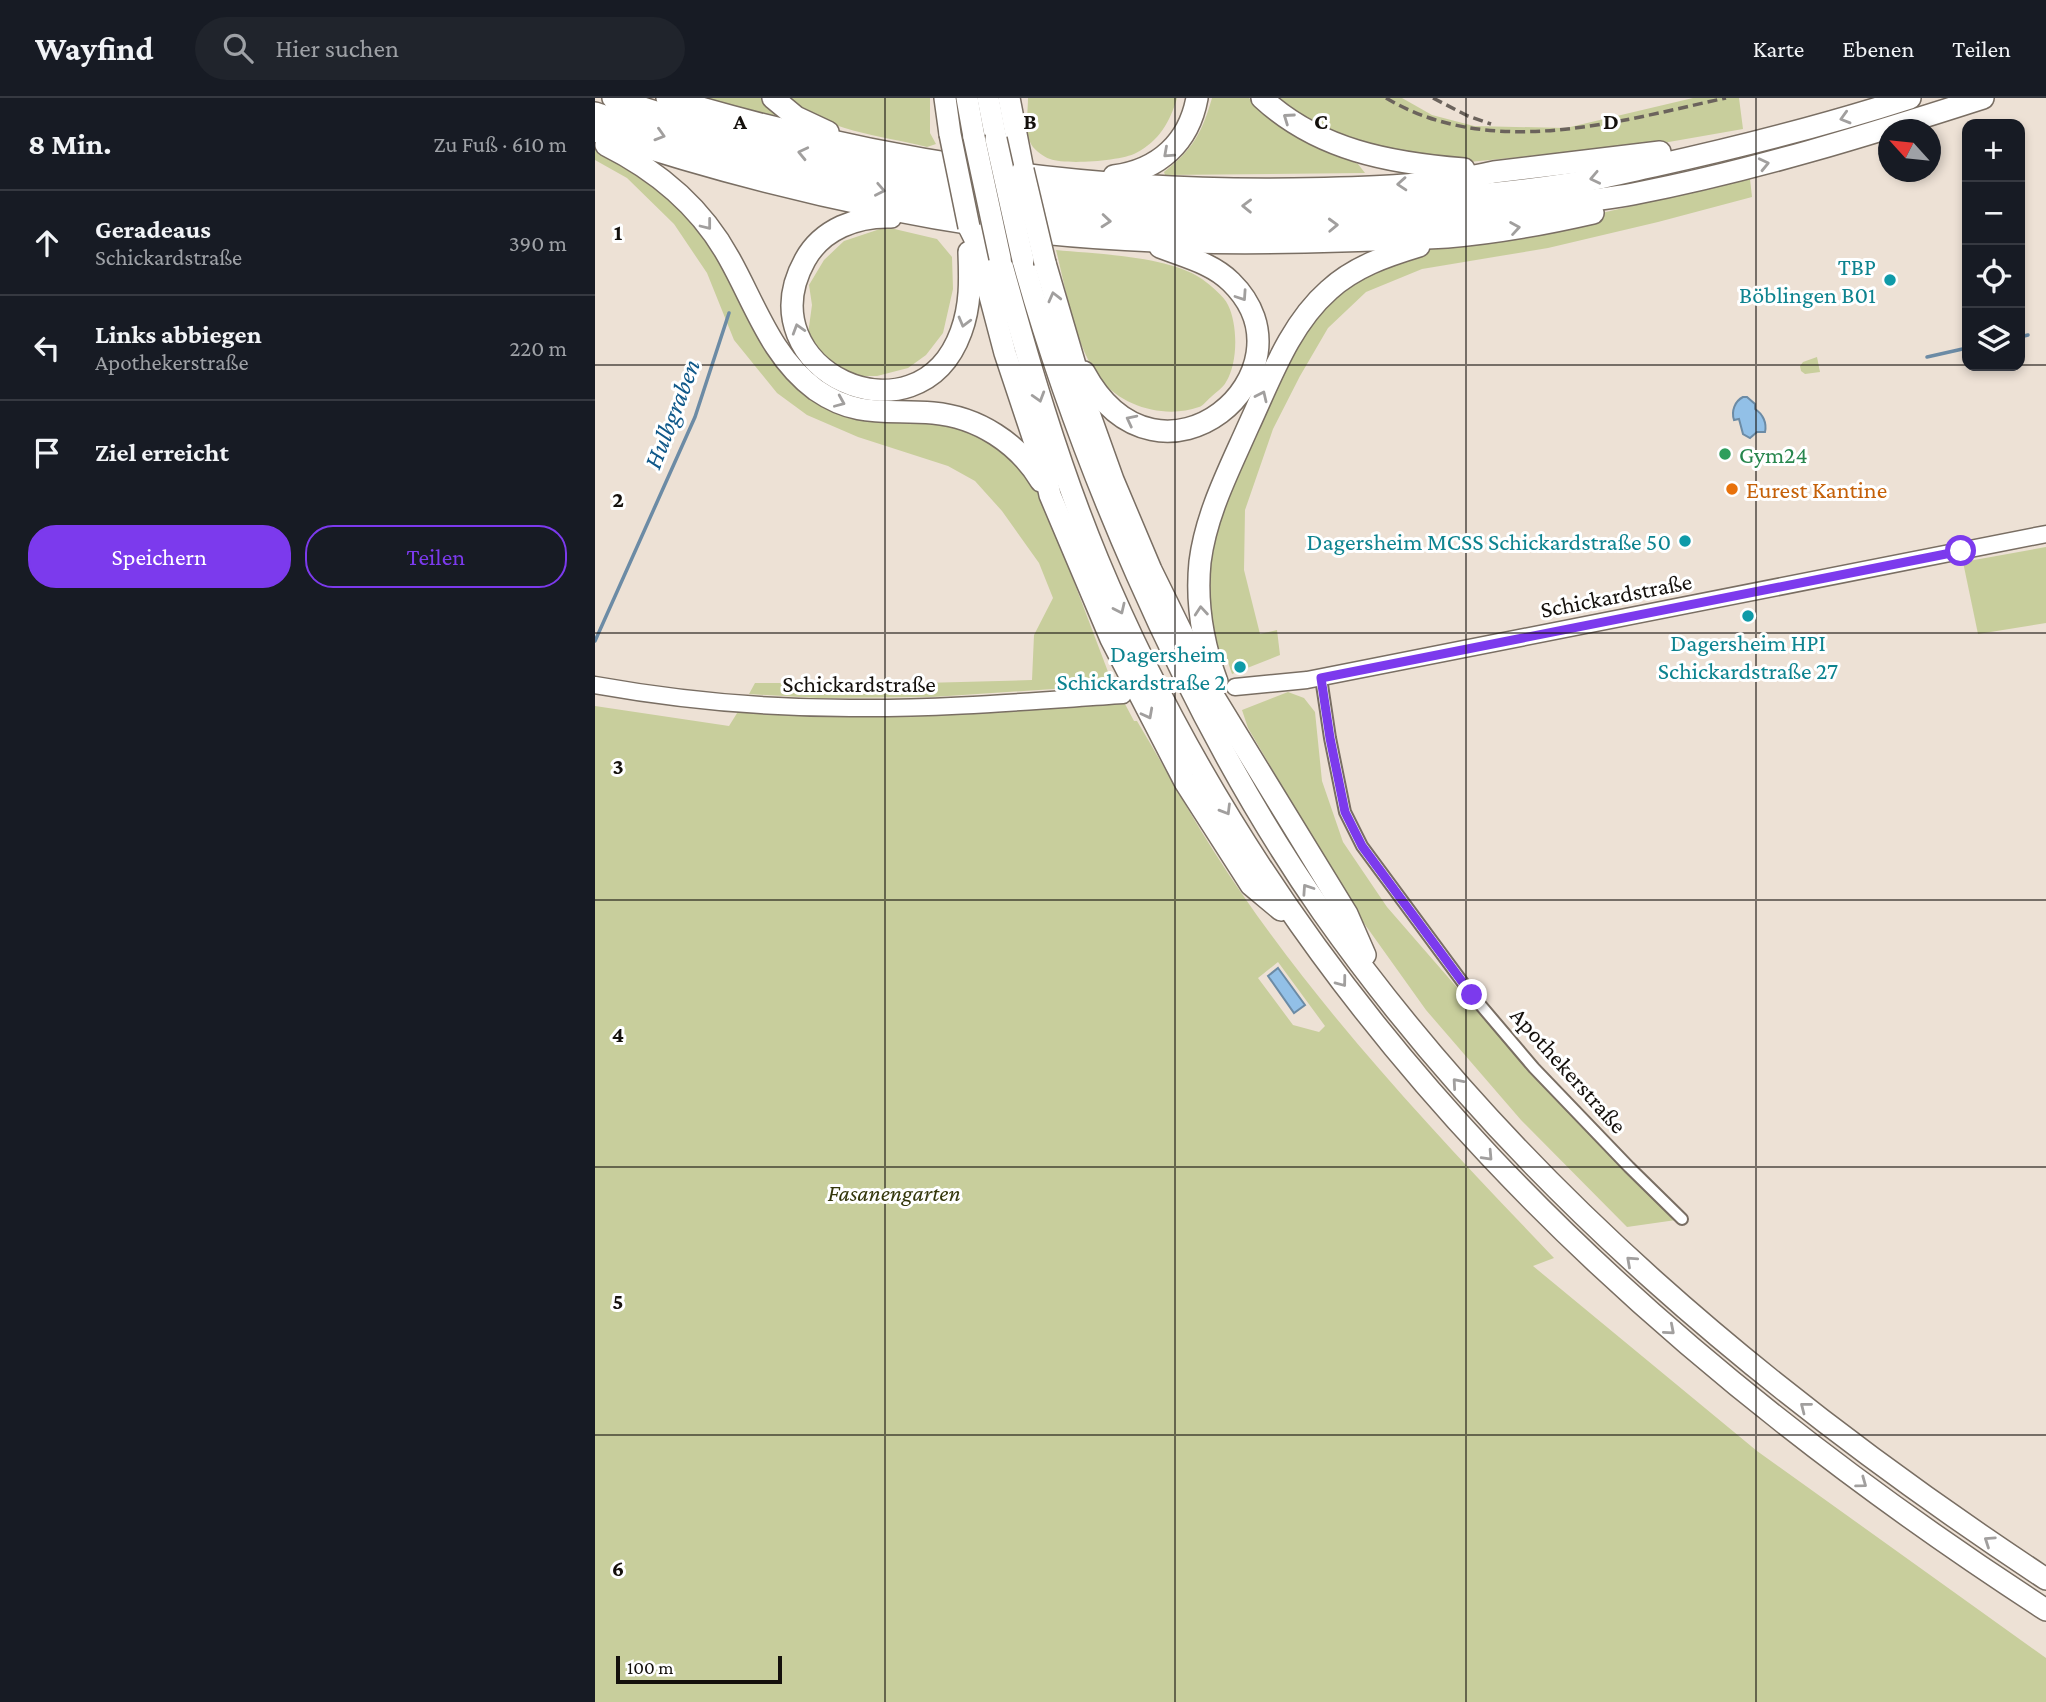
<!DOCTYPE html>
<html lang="de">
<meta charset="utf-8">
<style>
body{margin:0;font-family:"Crimson Pro",serif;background:#20242c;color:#f1f3f6}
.controls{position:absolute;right:21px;top:21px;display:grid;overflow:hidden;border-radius:14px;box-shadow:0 4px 10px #0003}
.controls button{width:63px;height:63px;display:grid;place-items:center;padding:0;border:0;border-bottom:2px solid #363941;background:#171b24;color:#f1f3f6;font:35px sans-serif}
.compass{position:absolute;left:1283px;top:21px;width:63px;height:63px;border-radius:50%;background:#171b24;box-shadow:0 4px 10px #0003;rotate:297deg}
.scale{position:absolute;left:21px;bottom:18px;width:166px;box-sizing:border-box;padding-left:7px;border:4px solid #14100c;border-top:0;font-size:19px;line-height:24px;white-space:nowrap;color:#14100c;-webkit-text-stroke:5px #fff;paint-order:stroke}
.stop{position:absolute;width:21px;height:21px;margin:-16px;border:5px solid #7c3aed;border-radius:50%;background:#fff}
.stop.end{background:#7c3aed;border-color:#fff;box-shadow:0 2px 7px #0008}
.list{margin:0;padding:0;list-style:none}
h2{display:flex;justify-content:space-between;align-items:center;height:91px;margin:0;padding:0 28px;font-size:30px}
h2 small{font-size:23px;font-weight:400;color:#9ea1a6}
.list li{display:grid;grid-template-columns:46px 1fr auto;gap:21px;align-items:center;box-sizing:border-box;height:105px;padding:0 28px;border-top:2px solid #363941}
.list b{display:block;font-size:26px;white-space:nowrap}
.list p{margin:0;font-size:23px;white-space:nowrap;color:#9ea1a6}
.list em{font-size:23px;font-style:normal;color:#9ea1a6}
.actions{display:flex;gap:14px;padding:21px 28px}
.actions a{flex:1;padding:16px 0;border:2px solid #7c3aed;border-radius:28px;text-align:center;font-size:24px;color:#7c3aed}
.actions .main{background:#7c3aed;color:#fff}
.icon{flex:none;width:38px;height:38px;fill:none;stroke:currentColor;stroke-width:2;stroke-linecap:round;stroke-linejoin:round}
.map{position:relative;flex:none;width:1451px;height:1604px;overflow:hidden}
header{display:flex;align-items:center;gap:42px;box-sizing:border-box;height:98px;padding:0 35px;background:#171b24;border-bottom:2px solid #363941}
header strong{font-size:33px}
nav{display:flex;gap:38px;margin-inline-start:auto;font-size:24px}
.search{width:490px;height:63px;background:#20242c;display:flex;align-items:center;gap:18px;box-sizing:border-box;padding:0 24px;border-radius:38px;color:#9ea1a6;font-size:26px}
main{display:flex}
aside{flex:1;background:#171b24}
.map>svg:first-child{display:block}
.green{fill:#c8ce9c;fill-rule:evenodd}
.water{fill:#92c0e7;stroke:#6c8ba5;stroke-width:2}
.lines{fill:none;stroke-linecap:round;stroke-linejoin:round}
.stream{stroke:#6c8ba5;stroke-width:3.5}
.street-casing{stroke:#796e63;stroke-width:14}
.secondary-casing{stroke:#796e63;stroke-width:19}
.highway-casing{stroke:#796e63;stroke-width:24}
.street{stroke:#fff;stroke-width:10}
.secondary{stroke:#fff;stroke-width:16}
.highway{stroke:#fff;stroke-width:21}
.rail{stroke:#6b635c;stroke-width:3.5;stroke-dasharray:10 5;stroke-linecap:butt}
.highway-bridge-casing{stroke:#796e63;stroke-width:24;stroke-linecap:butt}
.highway-bridge{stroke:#fff;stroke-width:21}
.oneway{stroke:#a19f9e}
.route{stroke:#7c3aed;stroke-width:9}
.grid{fill:none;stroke:#14100c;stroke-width:2;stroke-opacity:0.55}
.culture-dot{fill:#0f9aa8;stroke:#fff;stroke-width:2.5}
.leisure-dot{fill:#2e9e5b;stroke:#fff;stroke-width:2.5}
.food-dot{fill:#e8710a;stroke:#fff;stroke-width:2.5}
.labels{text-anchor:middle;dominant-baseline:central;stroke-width:6;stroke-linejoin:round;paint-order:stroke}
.culture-label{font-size:24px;fill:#0d838f;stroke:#fff;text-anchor:end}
.leisure-label{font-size:24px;fill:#27864d;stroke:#fff;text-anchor:start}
.food-label{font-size:24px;fill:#c56008;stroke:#fff;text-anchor:start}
.street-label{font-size:24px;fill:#14100c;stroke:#fff}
.park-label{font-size:24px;font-style:italic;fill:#34370b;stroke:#fff}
.water-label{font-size:26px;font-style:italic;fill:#0f5889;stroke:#fff}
.grid-label{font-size:23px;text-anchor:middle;font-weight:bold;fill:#14100c;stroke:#fff;stroke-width:6;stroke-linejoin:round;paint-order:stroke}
</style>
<header>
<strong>Wayfind</strong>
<div class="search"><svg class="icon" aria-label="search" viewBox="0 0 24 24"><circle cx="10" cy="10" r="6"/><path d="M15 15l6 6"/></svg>Hier suchen</div>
<nav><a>Karte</a><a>Ebenen</a><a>Teilen</a></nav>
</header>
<main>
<aside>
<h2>8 Min.<small>Zu Fuß · 610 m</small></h2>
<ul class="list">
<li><svg class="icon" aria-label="ahead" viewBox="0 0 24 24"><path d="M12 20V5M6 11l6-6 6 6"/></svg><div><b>Geradeaus</b><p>Schickardstraße</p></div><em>390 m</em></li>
<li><svg class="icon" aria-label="left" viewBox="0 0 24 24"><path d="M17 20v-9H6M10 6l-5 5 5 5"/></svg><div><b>Links abbiegen</b><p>Apothekerstraße</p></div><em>220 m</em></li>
<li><svg class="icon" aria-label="arrive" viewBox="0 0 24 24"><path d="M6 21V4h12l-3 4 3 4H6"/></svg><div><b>Ziel erreicht</b></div></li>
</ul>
<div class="actions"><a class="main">Speichern</a><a>Teilen</a></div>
</aside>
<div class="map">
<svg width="1451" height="1604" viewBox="0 0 1451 1604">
<rect width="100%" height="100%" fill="#ede1d5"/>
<g class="green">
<polygon points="106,0 169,0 185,18 169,16"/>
<path d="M191,0H335V35L341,46L332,49C284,37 230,33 191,0Z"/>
<path d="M433,0H582C575,24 564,43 541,55C526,63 471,67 455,61C448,59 437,50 435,44C430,32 433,12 433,0Z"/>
<path d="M617,0H654C684,32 723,49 763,66L770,75L570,77L569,74C598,51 607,35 617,0Z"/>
<polygon points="677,0 807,0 837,17 879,28 971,30 1098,0 1144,0 1148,31 1068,45 874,64 751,44"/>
<path d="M0,46L15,52L92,110L206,290C269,304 353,314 408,348C425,359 444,396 453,415L518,587L338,599L222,600L154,596L160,585H328L437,582L439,537L458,500L444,465L407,413L380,383L353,368L263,339L212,317L182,295L139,242L112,175L79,126L32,80L0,62Z"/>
<polygon points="1155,81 1157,99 1063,124 953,150 827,171 771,194 733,230 705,278 678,331 650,412 649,472 665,536 682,532 685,557 637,576 632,561 625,562 607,505 618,423 688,261 737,195 812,154 919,135"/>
<polygon points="291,129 342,141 357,159 358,191 348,235 331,257 313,270 282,278 266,278 240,268 227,259 213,236 217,207 214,187 229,162 249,143"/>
<path d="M461,152C502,156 574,158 607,181C615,187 629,198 633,207C643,227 643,265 631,284C628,290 620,295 616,299C612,302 608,308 604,309C571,321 528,309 506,282C479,247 472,195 461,152Z"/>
<polygon points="1222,259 1225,274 1210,276 1206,273 1205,268 1208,264"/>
<polygon points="1451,449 1451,525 1383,536 1368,464"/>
<polygon points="693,594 709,600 720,614 727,683 748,744 792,809 899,932 1081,1122 1032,1129 926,1022 831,912 761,814 653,630 647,612"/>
<path d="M530,606L539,623H542C568,666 591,710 618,752C713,902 837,1032 959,1160L938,1168L1162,1353L1451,1560V1604H0V608L134,628L144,612L291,614ZM683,864L730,928L724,934L698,927L663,880Z"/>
</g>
<g class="water">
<path d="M1148,299H1152L1160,306V311C1168,316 1172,325 1170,334H1162L1155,340L1148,336L1144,321L1139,322C1136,313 1140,303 1148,299Z"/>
<polygon points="683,870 710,907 699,915 673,878"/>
</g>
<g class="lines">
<g class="stream">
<polyline points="1425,239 1433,237"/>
<polyline points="1332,259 1372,250"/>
<polyline points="0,543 100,319 134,215"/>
</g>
<g class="street-casing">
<polyline id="street" points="726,580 735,640 750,714 767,748 877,897 939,970 1034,1069 1087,1121"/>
</g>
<g class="secondary-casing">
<g id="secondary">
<path d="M0,587C84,602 170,610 255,610C346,611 437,603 528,597"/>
<polyline points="640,589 712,582 1451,436"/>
</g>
</g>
<g class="highway-casing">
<g id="highway">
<path d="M18,0C275,88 546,122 816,102C869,99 922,94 974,86C1003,81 1031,74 1059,68C1145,49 1231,27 1315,0"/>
<path d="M72,0C278,62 482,94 698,91C765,90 834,89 899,74L1065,54"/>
<polyline points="178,0 201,19 233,34"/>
<polyline points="350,0 355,36"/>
<polyline points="372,0 379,39"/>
<polyline points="393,0 401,41"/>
<polyline points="414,0 428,72"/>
<path d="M667,0C723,52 795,65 869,71"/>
<path d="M0,15C302,120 623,151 940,109C973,105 1005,102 1038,96C1157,73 1273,37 1388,0"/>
<path d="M0,33C129,76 261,109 396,129C511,145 630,147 746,143C781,142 816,141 852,139C900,135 950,126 998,115"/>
<path d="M11,47C63,73 106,109 134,160C160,206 176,259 221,292C263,321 293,311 338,315C383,319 423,345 446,383"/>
<path d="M519,78C564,72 594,44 602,0"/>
<path d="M296,119C262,118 227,131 210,162C149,272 323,352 366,234C376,207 375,181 374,154"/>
<polyline points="374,129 380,141 410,255 451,378 455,397 516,541 590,684 656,787 686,812"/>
<path d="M405,160C433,262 462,363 503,462C693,918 1043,1247 1451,1512"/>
<path d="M428,162C458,270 497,375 542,477C594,595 654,709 728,815C919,1086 1176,1300 1451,1481"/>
<polyline points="450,165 494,315 518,382 556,472 616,594 752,816 770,857"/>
<path d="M489,274C565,414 727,273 636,184C617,165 590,159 565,149"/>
<path d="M622,584C608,546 601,504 605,464C611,416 634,372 653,329C675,282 694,227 734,192C759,169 791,158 824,148"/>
</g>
</g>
<use href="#street" class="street"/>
<use href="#secondary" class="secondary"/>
<use href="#highway" class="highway"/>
<g class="rail">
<path d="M791,0C896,62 1020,24 1131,0"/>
<polyline points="838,0 873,18 896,26"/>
</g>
<g class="highway-bridge-casing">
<g id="highway-bridge">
<polyline points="355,36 374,129"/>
<polyline points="379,39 405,160"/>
<polyline points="401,41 428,162"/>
<polyline points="428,72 450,165"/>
</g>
</g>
<use href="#highway-bridge" class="highway-bridge"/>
</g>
<defs><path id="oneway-chevron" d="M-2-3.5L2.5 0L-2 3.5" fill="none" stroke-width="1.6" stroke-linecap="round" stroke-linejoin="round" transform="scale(1.75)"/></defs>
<g class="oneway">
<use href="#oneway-chevron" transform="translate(693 20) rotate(-145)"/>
<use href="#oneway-chevron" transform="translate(1250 20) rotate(164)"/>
<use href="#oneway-chevron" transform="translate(65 37) rotate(17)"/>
<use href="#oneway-chevron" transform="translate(208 55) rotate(-167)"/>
<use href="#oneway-chevron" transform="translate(573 55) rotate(138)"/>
<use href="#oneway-chevron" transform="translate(1169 66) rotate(-13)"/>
<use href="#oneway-chevron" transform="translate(1000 80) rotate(168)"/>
<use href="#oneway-chevron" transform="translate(807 86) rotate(176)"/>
<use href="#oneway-chevron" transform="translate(285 92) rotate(11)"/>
<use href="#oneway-chevron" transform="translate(652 108) rotate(-179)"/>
<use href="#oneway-chevron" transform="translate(511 123) rotate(5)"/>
<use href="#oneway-chevron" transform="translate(112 127) rotate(52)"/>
<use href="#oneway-chevron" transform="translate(738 127) rotate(-2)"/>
<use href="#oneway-chevron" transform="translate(920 130) rotate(-9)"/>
<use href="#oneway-chevron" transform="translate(647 198) rotate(56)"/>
<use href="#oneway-chevron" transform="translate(459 199) rotate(-104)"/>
<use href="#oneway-chevron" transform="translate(369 224) rotate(105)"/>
<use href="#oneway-chevron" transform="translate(203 231) rotate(-107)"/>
<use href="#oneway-chevron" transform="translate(667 298) rotate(-65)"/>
<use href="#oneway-chevron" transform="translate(444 299) rotate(73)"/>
<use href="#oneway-chevron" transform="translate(245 304) rotate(23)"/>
<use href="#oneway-chevron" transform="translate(536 322) rotate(-153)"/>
<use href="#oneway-chevron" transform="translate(525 511) rotate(65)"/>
<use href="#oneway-chevron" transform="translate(606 513) rotate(-95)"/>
<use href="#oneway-chevron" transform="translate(553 616) rotate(62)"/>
<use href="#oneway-chevron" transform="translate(631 712) rotate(59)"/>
<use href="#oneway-chevron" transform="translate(712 791) rotate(-124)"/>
<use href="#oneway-chevron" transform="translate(747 884) rotate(53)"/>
<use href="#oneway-chevron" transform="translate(862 985) rotate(-131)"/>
<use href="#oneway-chevron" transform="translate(893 1058) rotate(47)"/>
<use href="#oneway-chevron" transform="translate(1036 1163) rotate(-138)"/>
<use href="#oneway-chevron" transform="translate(1075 1232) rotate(41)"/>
<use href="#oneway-chevron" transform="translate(1210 1309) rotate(-142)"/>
<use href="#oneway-chevron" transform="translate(1267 1385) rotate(36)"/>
<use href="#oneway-chevron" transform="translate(1394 1443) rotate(-146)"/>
</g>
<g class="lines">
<polyline class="route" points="877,897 767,748 750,714 735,640 726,580 1366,453"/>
</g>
<path class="grid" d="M290,0V1604M580,0V1604M871,0V1604M1161,0V1604M0,267H1372M1425,267H1451M0,535H1451M0,802H1451M0,1069H1451M0,1337H1451"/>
<g class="culture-dot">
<circle cx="1295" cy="182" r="7"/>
<circle cx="1090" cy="443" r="7"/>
<circle cx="1153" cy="518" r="7"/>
<circle cx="645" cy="569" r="7"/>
</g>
<circle class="leisure-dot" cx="1130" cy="356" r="7"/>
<circle class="food-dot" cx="1137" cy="391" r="7"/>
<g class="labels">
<g class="culture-label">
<text x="1281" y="168">TBP<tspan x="1281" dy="28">Böblingen B01</tspan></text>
<text x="1076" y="443">Dagersheim MCSS Schickardstraße 50</text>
<text x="1153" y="544" text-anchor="middle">Dagersheim HPI<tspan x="1153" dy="28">Schickardstraße 27</tspan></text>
<text x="631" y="555">Dagersheim<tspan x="631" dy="28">Schickardstraße 2</tspan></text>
</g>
<g class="leisure-label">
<text x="1144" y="356">Gym24</text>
</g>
<g class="food-label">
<text x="1151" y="391">Eurest Kantine</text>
</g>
<g class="street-label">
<text transform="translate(1021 497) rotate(-11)">Schickardstraße</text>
<text x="264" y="585">Schickardstraße</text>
<text transform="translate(974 972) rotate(48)">Apothekerstraße</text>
</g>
<g class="park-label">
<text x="299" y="1094">Fasanengarten</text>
</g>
<g class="water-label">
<text transform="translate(77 316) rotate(-69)">Hulbgraben</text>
</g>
</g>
<g class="grid-label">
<text x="145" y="31">A</text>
<text x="435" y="31">B</text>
<text x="726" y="31">C</text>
<text x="1016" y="31">D</text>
<text x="23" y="142">1</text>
<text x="23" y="409">2</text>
<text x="23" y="676">3</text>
<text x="23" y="944">4</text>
<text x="23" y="1211">5</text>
<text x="23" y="1478">6</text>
</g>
</svg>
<div class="controls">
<button>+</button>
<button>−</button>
<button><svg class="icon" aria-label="locate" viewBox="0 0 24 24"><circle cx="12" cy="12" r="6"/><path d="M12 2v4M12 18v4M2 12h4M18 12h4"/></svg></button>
<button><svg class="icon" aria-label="layers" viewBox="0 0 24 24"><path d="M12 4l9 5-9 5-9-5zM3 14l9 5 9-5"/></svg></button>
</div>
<svg class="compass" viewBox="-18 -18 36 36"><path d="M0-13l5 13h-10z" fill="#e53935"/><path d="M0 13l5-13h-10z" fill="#9ea1a6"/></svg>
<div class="scale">100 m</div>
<div class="stop" style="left:1366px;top:453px"></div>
<div class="stop end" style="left:877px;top:897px"></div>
</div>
</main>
